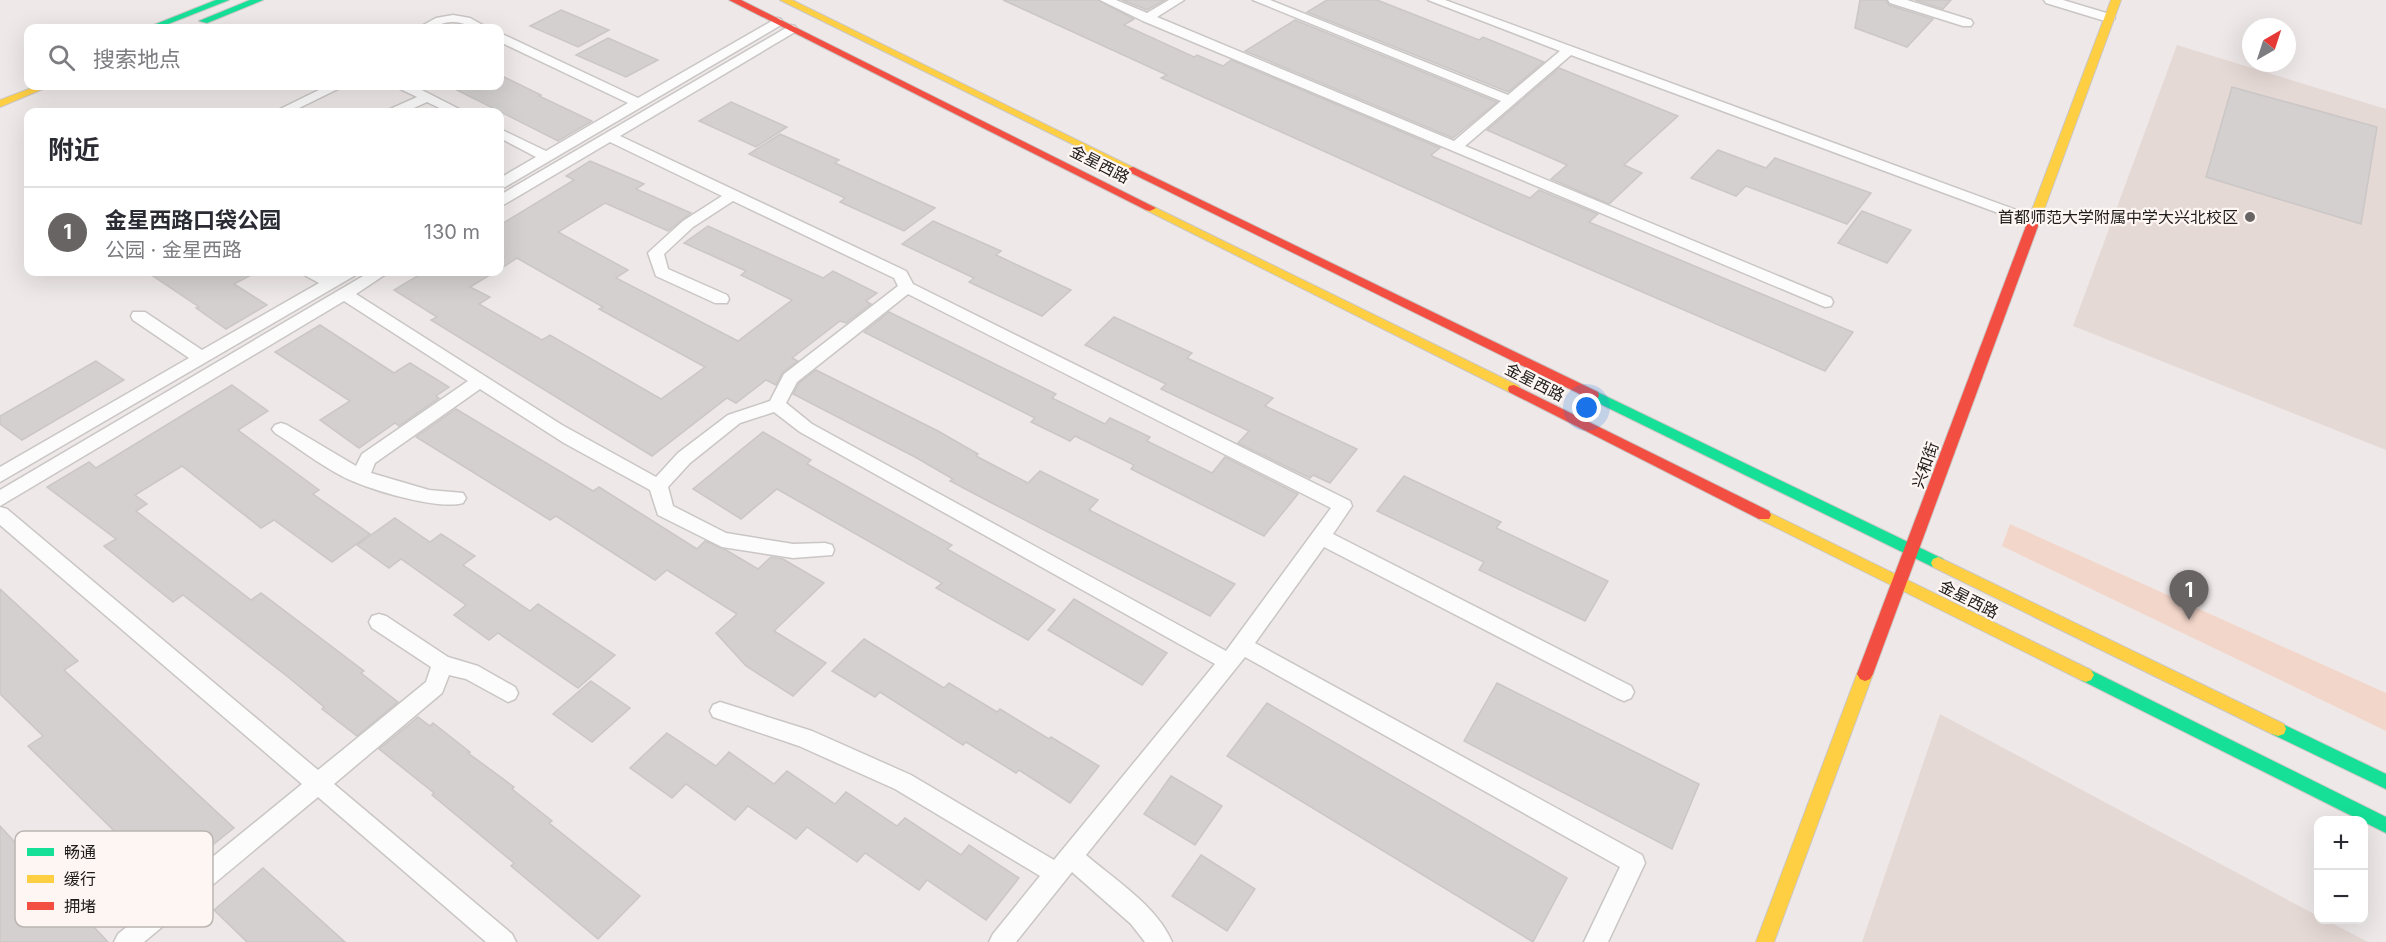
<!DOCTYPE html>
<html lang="zh">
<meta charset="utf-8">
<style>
body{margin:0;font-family:Inter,"Noto Sans SC",sans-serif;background:#f2f2f3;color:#2b2b33}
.controls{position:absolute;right:18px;bottom:18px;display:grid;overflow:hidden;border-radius:12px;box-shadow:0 6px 24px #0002}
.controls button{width:54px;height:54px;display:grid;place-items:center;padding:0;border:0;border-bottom:2px solid #e1e1e2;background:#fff;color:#2b2b33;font:30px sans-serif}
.compass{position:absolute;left:2242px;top:18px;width:54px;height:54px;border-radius:50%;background:#fff;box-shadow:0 6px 24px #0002;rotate:39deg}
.you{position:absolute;left:1587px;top:408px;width:21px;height:21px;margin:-15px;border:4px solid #fff;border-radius:50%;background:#1a73e8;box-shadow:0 0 0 9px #1a73e833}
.badge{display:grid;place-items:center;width:39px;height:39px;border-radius:50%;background:#676463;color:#fff;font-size:20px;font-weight:700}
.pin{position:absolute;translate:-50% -50px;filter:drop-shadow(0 2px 3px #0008)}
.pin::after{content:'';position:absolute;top:32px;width:21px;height:18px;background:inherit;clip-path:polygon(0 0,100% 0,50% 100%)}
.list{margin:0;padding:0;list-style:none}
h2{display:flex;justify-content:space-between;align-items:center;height:78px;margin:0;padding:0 24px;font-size:26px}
h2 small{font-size:20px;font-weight:400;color:#7c7c81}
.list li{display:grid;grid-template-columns:39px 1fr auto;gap:18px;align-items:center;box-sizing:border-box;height:90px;padding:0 24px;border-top:2px solid #e1e1e2}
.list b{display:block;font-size:22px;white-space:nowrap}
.list p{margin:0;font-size:20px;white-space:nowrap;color:#7c7c81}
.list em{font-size:20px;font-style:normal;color:#7c7c81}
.icon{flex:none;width:33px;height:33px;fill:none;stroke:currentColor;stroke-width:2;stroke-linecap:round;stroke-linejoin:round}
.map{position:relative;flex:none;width:2386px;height:942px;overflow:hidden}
.search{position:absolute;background:#fff;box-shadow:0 6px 24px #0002;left:24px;top:24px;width:480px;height:66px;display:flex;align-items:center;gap:15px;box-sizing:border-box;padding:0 21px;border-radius:12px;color:#7c7c81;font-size:22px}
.panel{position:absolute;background:#fff;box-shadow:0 6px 24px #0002;left:24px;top:108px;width:480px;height:168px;border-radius:12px}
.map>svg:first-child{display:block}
.built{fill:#e5d9d5}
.green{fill:#f3d6ca}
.building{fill:#d3d0cf;stroke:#cbc7c6;stroke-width:1.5}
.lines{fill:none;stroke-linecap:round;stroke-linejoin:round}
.lane-casing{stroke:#cac6c5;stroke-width:3}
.fast-casing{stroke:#cac6c5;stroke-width:2}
.slow-casing{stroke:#cac6c5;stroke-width:2}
.jam-casing{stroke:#cac6c5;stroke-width:2}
.lane{fill:#fcfcfc;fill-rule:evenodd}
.fast{fill:#16e098;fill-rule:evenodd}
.slow{fill:#ffcf43;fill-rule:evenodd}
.jam{fill:#f24e42;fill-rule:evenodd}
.poi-dot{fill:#676463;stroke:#fef6f2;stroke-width:2}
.labels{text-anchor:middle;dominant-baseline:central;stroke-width:4.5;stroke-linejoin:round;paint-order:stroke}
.street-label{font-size:16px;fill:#1f1c1b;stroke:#fef6f2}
.poi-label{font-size:16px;fill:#1f1c1b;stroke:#fef6f2;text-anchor:end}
.key{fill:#fef6f2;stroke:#bbb5b2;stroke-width:1.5}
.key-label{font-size:16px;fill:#1f1c1b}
</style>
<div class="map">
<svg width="2386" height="942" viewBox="0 0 2386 942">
<rect width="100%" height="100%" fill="#eee9e8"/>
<g class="built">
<polygon points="2177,45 2386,109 2386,450 2073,326"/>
<polygon points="1940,714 2318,916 2318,920 2326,920 2368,942 1862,942"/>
</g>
<polygon class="green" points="2010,524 2386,693 2386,731 2002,546"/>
<g class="building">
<polygon points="1003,0 1098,0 1134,19 1124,25 1194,57 1197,55 1223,66 1231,60 1440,148 1431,155 1434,157 1530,198 1539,190 1598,214 1589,222 1853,332 1825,371 1501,231 1161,78 1167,75"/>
<polygon points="1122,0 1165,0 1147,10"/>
<polygon points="1327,0 1377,0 1479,40 1483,37 1544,62 1508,92 1307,12"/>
<polygon points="1860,0 1886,0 1889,5 1933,19 1907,47 1855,28"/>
<polygon points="1915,0 1951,0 1943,9"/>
<polygon points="561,10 609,30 578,47 530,26"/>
<polygon points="1295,20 1497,102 1453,138 1245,51"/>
<polygon points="608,38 658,60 626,77 576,55"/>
<polygon points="1559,68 1678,116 1624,165 1642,173 1609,204 1551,179 1567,165 1487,130"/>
<polygon points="500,75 541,95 539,96 592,121 558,141 449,86 500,86"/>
<polygon points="2232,87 2377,127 2361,224 2206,177"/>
<polygon points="731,102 787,127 756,147 699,121"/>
<polygon points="780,134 839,160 835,163 935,208 904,231 840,202 845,198 749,154"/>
<polygon points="1718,150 1766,168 1775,158 1871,193 1847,224 1746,186 1736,196 1691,178"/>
<polygon points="590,161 644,184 636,189 691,213 668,231 605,203 558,232 628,270 616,278 738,341 792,300 741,275 746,271 684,243 708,226 823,278 833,271 877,293 866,301 871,304 846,323 840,321 792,358 798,361 783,372 776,385 766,380 736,403 727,398 652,456 431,320 437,317 394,290 424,272 495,272 470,287 490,297 479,304 542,340 550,335 661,399 705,367 599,309 603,307 517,258 500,269 500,225 574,180 566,176"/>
<polygon points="1862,211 1911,230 1887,263 1838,243"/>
<polygon points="933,221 1001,251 996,255 1071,290 1042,316 969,282 974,278 902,244"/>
<polygon points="147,272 257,272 234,284 267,305 226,329 196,308 199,307"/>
<polygon points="889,312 1056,394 1052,398 1105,424 1110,418 1150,437 1147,441 1212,473 1225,457 1298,494 1264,536 1131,469 1134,465 1075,436 1070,441 1031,422 1035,418 864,332"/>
<polygon points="1114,317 1192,353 1187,358 1273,398 1265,406 1357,449 1330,483 1313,475 1310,478 1238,443 1249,431 1161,389 1166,384 1085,345"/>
<polygon points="320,325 394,373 410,363 449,387 436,396 439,398 399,426 395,423 359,448 320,420 350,401 275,352"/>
<polygon points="96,361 124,380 22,440 0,424 0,416"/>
<polygon points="816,370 938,431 978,454 976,456 1028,483 1040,471 1098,500 1089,510 1235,584 1210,616 990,502 950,481 953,479 915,457 793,394 799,383"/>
<polygon points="232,385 268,411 238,430 319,490 313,494 370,534 332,562 274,520 261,528 182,466 135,495 147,504 136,511 251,600 261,593 364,671 361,673 398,702 357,736 322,709 324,707 288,677 183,595 173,602 132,569 104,546 116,539 47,487 89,462 96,468"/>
<polygon points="456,409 593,491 599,487 697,549 705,541 726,550 758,569 771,557 783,559 824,583 774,631 826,663 793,696 746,666 716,633 737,614 667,570 655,580 556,516 550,520 416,437"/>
<polygon points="763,432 811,460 807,464 952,545 947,549 1055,610 1028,640 936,588 942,583 777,489 741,519 693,489"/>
<polygon points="1404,476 1501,522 1496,528 1608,581 1585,621 1479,570 1484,562 1377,511"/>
<polygon points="395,518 430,542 441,534 475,556 463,565 530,611 538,604 615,655 578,688 498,633 489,640 454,615 466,605 401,559 389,568 357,545"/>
<polygon points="0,589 78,661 64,670 234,828 166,882 28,746 43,736 0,694"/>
<polygon points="1074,599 1167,653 1142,685 1048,630"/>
<polygon points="864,639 944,688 949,683 997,712 1000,709 1049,739 1051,737 1099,766 1070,803 1019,770 1016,773 966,742 963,745 880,692 875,697 832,671"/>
<polygon points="591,681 630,708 592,742 553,714"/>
<polygon points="1497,683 1699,784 1672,849 1464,741"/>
<polygon points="1267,703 1567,878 1533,942 1227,756"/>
<polygon points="418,717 430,726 433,723 470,752 468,753 514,787 512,789 552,821 549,823 640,896 598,939 511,866 514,863 432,795 434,793 379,749"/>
<polygon points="667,733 716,766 729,752 774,784 787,771 835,804 846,792 897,826 905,818 961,855 969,845 1019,878 986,920 927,880 919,890 865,853 857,862 807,827 796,839 748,806 735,820 686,784 672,798 630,768"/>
<polygon points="1171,776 1222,806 1195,845 1144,814"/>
<polygon points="0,826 37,866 108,942 0,942"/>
<polygon points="1201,855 1255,889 1227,931 1172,896"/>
<polygon points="263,868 345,942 247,942 214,910"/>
</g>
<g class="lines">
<g class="lane-casing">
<g id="lane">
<polygon points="1100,0 1116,0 1147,13 1169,0 1184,0 1157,17 1454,141 1501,101 1253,0 1270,0 1508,95 1560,51 1428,0 1445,0 2038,218 2040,221 2038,224 2028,224 1571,55 1465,146 1831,298 1833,302 1831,306 1825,307 1143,21"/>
<polygon points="1888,0 1907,0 1971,20 1973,23 1971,26 1963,26 1890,3"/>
<polygon points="2044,0 2063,0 2113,15 2115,18 2109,22 2105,21 2046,3"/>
<path d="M453,15L470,18L488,28C474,30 464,21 451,22C438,23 433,30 418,28L436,18Z"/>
<polygon points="777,18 781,19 783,22 781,25 505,187 500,188 500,178 536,157 500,138 500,129 546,151 628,103 500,42 500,33 638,98"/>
<path d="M791,25L795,26L797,29L795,32L620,136L906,271L913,284L1350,501L1352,506L1333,534L1631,686L1634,692L1631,698L1624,701L1617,698L1324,547L1255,643L1642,855L1645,863L1608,942H1584L1620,867L1245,657L1086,855C1115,880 1157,906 1172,942H1145L1131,924L1072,872L1016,942H989L993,934L1040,876L895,789L799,746L713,717L710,711L713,705L720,702L812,731L911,775L1054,860L1215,664L800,432L774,412L740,423L690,463L668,487L673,506L726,533L793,544L825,543L832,545L834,550L832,555L793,558L722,547L658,515L650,490L564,443L480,389L375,463L371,473L429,490L463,493L466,498L463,503C439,510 379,492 355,482C329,472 299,448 275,433L272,429L275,425L281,423L287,425L356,466L362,454L468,381L344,301L0,506V490L370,272H389L356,294L562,425L656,477L678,453L728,415L770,401L784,374L898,286L894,278L733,201L693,227L664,254L668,269L727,295L729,299L727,303H715L656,276L648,253L651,250L683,221L722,196L610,142L505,204L500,205V195ZM908,294L1331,508L1226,651L812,424L786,403L797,382Z"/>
<polygon points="327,86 344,86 291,112 274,112"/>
<polygon points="399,86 414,86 465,112 448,112 427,102 405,112 389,112 390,109 417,97 400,89"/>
<polygon points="304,272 322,272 331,276 338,272 357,272 354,276 0,482 0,467 189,358 133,320 131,316 133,312 145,312 202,350 319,283 306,276"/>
<polygon points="0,507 7,509 318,770 426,682 431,667 372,628 369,622 372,616 379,614 386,616 448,657 478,666 515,687 518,693 515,699 508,702 466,679 449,675 442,693 334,784 512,934 516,942 486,942 318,797 144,942 114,942 118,934 302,784 0,525"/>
</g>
</g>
<g class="fast-casing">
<g id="fast">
<polygon points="216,0 229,0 158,28 146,28"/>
<polygon points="250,0 263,0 207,23 199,21"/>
<polygon points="1593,390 1943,559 1945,563 1943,567 1933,567 1588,398 1587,395"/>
<polygon points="2086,668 2386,817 2386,833 2081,680 2078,675 2081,670"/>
<polygon points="2278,722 2386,774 2386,789 2272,734 2270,729 2272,724"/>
</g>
</g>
<g class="slow-casing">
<g id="slow">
<polygon points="780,0 792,0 1138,170 1137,172 1129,172"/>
<polygon points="2111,0 2121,0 2041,218 2039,220 2031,220 2029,218"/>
<polygon points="37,86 50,86 0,107 0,100"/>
<polygon points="1150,205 1519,386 1520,389 1514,393 1509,392 1146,210 1144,208"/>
<polygon points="1764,510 2091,670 2094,675 2091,680 2086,682 2081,680 1759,519 1757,515 1759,511"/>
<polygon points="1938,557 2284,724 2286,729 2284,734 2278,736 2272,734 1933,567 1931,563 1933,559"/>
<polygon points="1865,667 1870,669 1873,674 1774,942 1756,942 1857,674 1860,669"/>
</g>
</g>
<g class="jam-casing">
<g id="jam">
<polygon points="729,0 741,0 1156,208 1150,211 1146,210"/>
<polygon points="1133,167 1598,392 1599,395 1598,398 1588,398 1129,172 1129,168"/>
<polygon points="2035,215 2041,218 1873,674 1870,679 1865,681 1860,679 1857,674 2029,218"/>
<polygon points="1514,385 1769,511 1771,515 1769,519 1759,519 1509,392 1508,389 1509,386"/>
</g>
</g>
<use href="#lane" class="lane"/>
<use href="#fast" class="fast"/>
<use href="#slow" class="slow"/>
<use href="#jam" class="jam"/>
</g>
<circle class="poi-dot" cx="2250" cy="217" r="6"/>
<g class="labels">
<g class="street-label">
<text transform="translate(1100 164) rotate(27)">金星西路</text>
<text transform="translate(1535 382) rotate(27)">金星西路</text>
<text transform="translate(1925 465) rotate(-70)">兴和街</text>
<text transform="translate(1969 599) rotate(27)">金星西路</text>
</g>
<g class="poi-label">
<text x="2238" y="217">首都师范大学附属中学大兴北校区</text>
</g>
</g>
<rect x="15" y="831" width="198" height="96" rx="9" class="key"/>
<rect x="27" y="848" width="27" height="8" fill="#16e098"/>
<rect x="27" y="875" width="27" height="8" fill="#ffcf43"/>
<rect x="27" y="902" width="27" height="8" fill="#f24e42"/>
<g class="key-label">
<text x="64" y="858">畅通</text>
<text x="64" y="885">缓行</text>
<text x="64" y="912">拥堵</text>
</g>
</svg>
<div class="controls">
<button>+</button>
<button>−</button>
</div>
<svg class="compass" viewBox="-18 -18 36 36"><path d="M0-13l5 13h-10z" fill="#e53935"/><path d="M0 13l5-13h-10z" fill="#7c7c81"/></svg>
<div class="you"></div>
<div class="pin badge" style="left:2189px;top:620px">1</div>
<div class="search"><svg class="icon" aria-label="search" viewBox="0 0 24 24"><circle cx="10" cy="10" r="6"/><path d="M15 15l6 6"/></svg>搜索地点</div>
<section class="panel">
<h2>附近<small></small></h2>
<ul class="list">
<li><span class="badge">1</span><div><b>金星西路口袋公园</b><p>公园 · 金星西路</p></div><em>130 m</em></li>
</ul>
</section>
</div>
